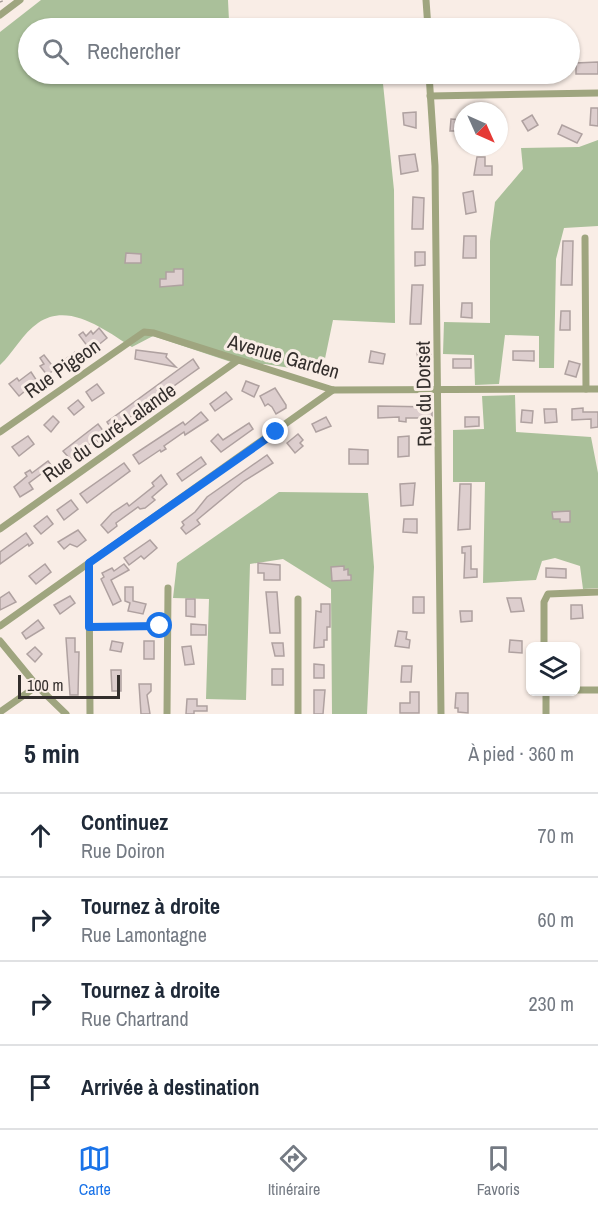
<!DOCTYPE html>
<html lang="fr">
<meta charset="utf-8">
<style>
body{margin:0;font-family:"Archivo Narrow",sans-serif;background:#f2f2f3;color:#1f2937}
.controls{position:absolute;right:18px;bottom:18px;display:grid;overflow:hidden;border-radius:9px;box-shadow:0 2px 4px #0004}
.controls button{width:54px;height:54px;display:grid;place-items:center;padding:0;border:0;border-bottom:2px solid #e0e1e3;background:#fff;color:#1f2937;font:30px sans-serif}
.compass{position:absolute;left:454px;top:102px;width:54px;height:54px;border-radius:50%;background:#fff;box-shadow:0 2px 4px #0004;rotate:135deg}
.scale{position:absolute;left:18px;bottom:15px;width:102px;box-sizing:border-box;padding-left:6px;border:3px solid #332e2c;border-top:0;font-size:16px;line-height:21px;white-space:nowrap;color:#332e2c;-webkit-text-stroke:4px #f9ede6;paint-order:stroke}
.stop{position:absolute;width:18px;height:18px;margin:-14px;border:4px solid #1a73e8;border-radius:50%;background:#fff}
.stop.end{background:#1a73e8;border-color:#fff;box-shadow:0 2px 6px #0008}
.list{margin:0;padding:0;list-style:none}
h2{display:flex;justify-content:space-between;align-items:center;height:78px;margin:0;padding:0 24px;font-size:26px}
h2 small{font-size:20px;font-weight:400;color:#747a83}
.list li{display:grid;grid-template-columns:39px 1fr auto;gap:18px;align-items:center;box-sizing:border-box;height:84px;padding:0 24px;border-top:2px solid #e0e1e3}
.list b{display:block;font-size:22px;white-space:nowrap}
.list p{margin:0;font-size:20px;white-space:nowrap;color:#747a83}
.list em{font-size:20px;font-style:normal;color:#747a83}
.icon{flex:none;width:33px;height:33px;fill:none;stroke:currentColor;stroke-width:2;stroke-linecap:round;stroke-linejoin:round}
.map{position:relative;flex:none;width:598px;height:714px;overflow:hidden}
.search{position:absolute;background:#fff;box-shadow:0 2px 4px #0004;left:18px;right:18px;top:18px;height:66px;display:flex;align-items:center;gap:15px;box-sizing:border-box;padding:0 21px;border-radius:33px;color:#747a83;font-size:22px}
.sheet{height:414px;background:#fff}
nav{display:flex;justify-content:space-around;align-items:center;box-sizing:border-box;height:84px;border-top:2px solid #e0e1e3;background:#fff;font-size:16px;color:#747a83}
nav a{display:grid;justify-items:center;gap:3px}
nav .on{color:#1a73e8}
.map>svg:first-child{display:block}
.forest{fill:#aac09a}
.building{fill:#ddcece;stroke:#afa1a0;stroke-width:1.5}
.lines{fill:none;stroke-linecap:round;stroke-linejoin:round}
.path{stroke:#a49b96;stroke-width:1.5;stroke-dasharray:3 4.5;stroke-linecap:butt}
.minor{stroke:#9fa57f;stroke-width:7}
.route{stroke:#1a73e8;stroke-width:8}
.labels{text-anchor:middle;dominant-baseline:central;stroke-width:6;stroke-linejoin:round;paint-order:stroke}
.street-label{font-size:20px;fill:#332e2c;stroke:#f9ede6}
</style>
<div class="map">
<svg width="598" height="714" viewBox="0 0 598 714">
<rect width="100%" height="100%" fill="#f9ede6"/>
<g class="forest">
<path d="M41,0H228L229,21L384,23L383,28H28V74H382L394,190L395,323L333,320L322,373L265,364H237L153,336L132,347C106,331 69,301 38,323C23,333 13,353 0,365V32Z"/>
<polygon points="598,140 598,226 564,228 556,259 554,368 539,368 539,336 505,335 499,384 475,385 474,355 443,354 444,322 490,323 490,241 495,202 523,169 521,148 579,147"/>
<polygon points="515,395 516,432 591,437 598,473 598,588 583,589 580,566 555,558 542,561 536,580 483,583 485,482 453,482 453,430 484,429 482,396"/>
<polygon points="279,492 368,493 374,567 367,714 332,714 331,589 283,559 250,564 246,700 206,699 209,599 173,598 177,563"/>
</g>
<g class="building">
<polygon points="598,62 598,74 576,74 576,63"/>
<polygon points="490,74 531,74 532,82 489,82"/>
<polygon points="591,108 598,108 598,126 590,125"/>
<polygon points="416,112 416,128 404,125 403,113"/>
<polygon points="532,115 538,125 528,131 522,121"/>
<polygon points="451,119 463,120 463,131 450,131"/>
<polygon points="562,125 582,134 577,143 558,134"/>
<polygon points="415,154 418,171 401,174 399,156"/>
<polygon points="477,157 485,157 485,166 492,166 492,175 474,175"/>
<polygon points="473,191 476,212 466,214 463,193"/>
<polygon points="413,197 424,198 423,229 412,229"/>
<polygon points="464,236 476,236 476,258 463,258"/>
<polygon points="563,241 573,241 572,285 561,285"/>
<polygon points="415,252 425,252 425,265 415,266"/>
<polygon points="126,253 141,254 141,263 125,263"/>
<polygon points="174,269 183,269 183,285 160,287 160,279 166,279 166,272 174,272"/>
<polygon points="412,285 423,285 421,324 410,324"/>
<polygon points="462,303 472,303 472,318 461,317"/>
<polygon points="561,311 570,311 570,330 560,330"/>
<polygon points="99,328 107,338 91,351 79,335 83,332 86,336 91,331 93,334"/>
<polygon points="136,350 167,354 166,357 176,367 135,359"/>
<polygon points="371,351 385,354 383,364 369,362"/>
<polygon points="431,351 431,356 426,357 428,370 420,371 417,353"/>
<polygon points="513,351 534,351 534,361 513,360"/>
<polygon points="75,352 82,360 68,370 62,362"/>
<polygon points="44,355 55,369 47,375 40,366 44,364 40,358"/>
<polygon points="193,359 199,368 112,430 107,422"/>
<rect x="453" y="359" width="18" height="9"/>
<polygon points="569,361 580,364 576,377 565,374"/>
<polygon points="31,372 37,381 19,396 9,384 17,378 19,381"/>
<polygon points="246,381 259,386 254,397 242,391"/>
<polygon points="97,384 104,393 92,401 86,392"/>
<polygon points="275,388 286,405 286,408 276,414 272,407 268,404 265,406 260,396"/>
<polygon points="226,392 232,399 215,411 210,404"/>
<polygon points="78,400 84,407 74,415 68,408"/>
<polygon points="378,406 432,407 432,418 406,418 406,422 399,421 399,417 378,418"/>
<polygon points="583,408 583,412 598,412 598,427 591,428 591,419 572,420 572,409"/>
<polygon points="544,409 556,409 557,422 545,423"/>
<polygon points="522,410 533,411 532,423 521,422"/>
<polygon points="201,412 208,420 185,435 184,432 164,446 166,449 161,452 160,450 139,464 133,455 183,422 185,425"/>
<polygon points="53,416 59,422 51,432 44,425"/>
<polygon points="326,417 331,426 316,432 312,424"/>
<polygon points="465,417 479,417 479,426 465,427"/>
<polygon points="249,423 253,429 221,452 211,441 218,434 223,440"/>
<polygon points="98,424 107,436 98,442 96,439 70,459 63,451"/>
<polygon points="298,434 303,440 300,443 303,446 295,453 287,443"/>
<polygon points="28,436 34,444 19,456 12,447"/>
<polygon points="409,436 409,456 398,457 398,437"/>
<polygon points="349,449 368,450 368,464 349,464"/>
<polygon points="267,455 273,463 244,481 197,520 200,524 186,534 181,528 184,525 182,522 195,512 207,497"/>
<polygon points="201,457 206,464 182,481 177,474"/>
<polygon points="48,461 55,470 48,475 45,471 29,483 33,489 20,497 14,487 27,476 25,473 30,470 32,473"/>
<polygon points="124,463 130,471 87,503 80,494"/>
<polygon points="161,475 167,484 152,497 155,500 145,508 140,509 138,507 116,523 117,526 108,533 101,525 112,513 127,503 129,506 154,486 152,483"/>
<polygon points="415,483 413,505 401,506 400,484"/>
<polygon points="460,484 471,484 470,529 458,530"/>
<polygon points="71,500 78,509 64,520 57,510"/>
<polygon points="570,511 570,522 560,522 560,519 553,519 552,512"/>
<polygon points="47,516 53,524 41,534 34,526"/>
<polygon points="404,519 417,519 417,533 403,532"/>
<polygon points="78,530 86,540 77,547 70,544 64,549 58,542"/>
<polygon points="26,533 33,543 29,546 28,544 0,564 0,552"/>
<polygon points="150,540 157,548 144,559 141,556 129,565 124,558"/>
<polygon points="471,546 471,569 477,569 477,577 464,578 465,553 462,553 462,547"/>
<polygon points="258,563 280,565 280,580 264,580 264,573 258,573"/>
<polygon points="45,564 51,572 36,584 29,576"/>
<polygon points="124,564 129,570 111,580 121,601 113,605 101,579 104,577 102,573 112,568 114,571"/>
<polygon points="344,566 344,570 348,569 348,575 351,575 351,580 332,581 331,567"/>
<polygon points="546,568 566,569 566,578 546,577"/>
<polygon points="125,587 133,587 133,601 146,604 143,614 128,611 130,603 125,601"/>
<polygon points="9,592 16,602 0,610 0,598"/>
<polygon points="266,592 277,592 280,633 270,633"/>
<polygon points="70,596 75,603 60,614 54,605"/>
<rect x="413" y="597" width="11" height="16"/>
<polygon points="507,598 521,598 524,611 511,612"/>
<polygon points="186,599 195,599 195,617 186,616"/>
<polygon points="321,604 330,604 330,627 327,627 327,640 324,640 324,647 314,648 316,611 321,612"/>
<polygon points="571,605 582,605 583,618 571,619"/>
<polygon points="460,611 472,611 472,621 461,622"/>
<polygon points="38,620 44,628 26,639 22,633"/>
<polygon points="191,624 206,625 206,635 191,635"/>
<polygon points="398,631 407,632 406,639 410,640 409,648 395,646"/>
<polygon points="66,638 75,638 75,652 79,652 78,695 70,695"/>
<polygon points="510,640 522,641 522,653 509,652"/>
<polygon points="112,641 123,643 121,652 110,650"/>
<rect x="144" y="641" width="10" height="18"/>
<polygon points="272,643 283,643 284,656 275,656"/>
<polygon points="191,646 194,664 185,665 182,647"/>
<polygon points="35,647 42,654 35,662 27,654"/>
<polygon points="314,664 324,665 324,678 314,678"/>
<polygon points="402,666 412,666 411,682 401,682"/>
<rect x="272" y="669" width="11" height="16"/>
<polygon points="111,670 121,670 121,691 112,691"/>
<polygon points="139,684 151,684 151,691 147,695 150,714 141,714"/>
<polygon points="314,690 325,690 323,714 314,714"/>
<polygon points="410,692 419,692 419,713 400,713 400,703 410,703"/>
<polygon points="456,693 468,693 468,713 458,712 458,708 455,708"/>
<polygon points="187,699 197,699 197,706 207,706 207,711 194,711 194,714 186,714"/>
</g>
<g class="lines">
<polyline class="path" points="0,2 5,0"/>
<g class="minor">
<polyline points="426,0 428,28"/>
<polyline points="0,15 20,0"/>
<polyline points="429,74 435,166 441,714"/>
<polyline points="430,96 598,93"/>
<polyline points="585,238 586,389"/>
<polyline points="0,432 144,332 154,333 333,390 598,389"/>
<polyline points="0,529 237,361"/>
<polyline points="89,563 90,714"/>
<polyline points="298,599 298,714"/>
<polyline points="0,626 333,390"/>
<polyline points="89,627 167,626"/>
<polyline points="0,641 37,686 66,714"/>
<polyline points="544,646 544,602 548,594 598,592"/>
<polyline points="576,690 598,690"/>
<polyline points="546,692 546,714"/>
<polyline points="0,712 37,686"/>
<polyline points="167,714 168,588"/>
</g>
</g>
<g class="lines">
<polyline class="route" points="160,626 89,627 89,563 276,432"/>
</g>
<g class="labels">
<g class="street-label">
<text transform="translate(284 356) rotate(16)">Avenue Garden</text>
<text transform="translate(62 368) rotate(-35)">Rue Pigeon</text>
<text transform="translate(423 394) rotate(-91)">Rue du Dorset</text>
<text transform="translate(109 432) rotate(-35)">Rue du Curé-Lalande</text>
</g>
</g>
</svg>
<div class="controls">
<button><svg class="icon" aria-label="layers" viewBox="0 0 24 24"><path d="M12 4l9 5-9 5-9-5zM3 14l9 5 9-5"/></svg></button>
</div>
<svg class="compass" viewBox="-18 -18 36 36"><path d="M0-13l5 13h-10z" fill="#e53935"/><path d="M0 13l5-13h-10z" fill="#747a83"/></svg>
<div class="scale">100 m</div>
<div class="stop" style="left:160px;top:626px"></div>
<div class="stop end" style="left:276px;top:432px"></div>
<div class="search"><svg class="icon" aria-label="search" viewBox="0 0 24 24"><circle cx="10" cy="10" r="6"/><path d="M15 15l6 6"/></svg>Rechercher</div>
</div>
<section class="sheet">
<h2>5 min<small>À pied · 360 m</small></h2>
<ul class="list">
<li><svg class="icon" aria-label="ahead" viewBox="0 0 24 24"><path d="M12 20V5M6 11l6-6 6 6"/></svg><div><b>Continuez</b><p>Rue Doiron</p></div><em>70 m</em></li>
<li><svg class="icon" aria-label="right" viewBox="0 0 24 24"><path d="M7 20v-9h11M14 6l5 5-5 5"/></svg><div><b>Tournez à droite</b><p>Rue Lamontagne</p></div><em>60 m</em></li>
<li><svg class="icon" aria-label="right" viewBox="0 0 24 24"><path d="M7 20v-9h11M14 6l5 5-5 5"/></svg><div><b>Tournez à droite</b><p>Rue Chartrand</p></div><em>230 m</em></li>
<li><svg class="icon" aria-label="arrive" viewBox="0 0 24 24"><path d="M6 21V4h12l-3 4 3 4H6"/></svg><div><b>Arrivée à destination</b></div></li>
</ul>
</section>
<nav>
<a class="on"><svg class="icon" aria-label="map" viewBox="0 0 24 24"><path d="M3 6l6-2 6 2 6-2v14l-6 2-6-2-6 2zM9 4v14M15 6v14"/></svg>Carte</a>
<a><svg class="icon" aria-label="directions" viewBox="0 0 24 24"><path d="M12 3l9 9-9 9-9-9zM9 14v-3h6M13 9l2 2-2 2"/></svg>Itinéraire</a>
<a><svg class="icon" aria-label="saved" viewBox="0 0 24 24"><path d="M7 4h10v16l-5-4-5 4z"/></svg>Favoris</a>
</nav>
